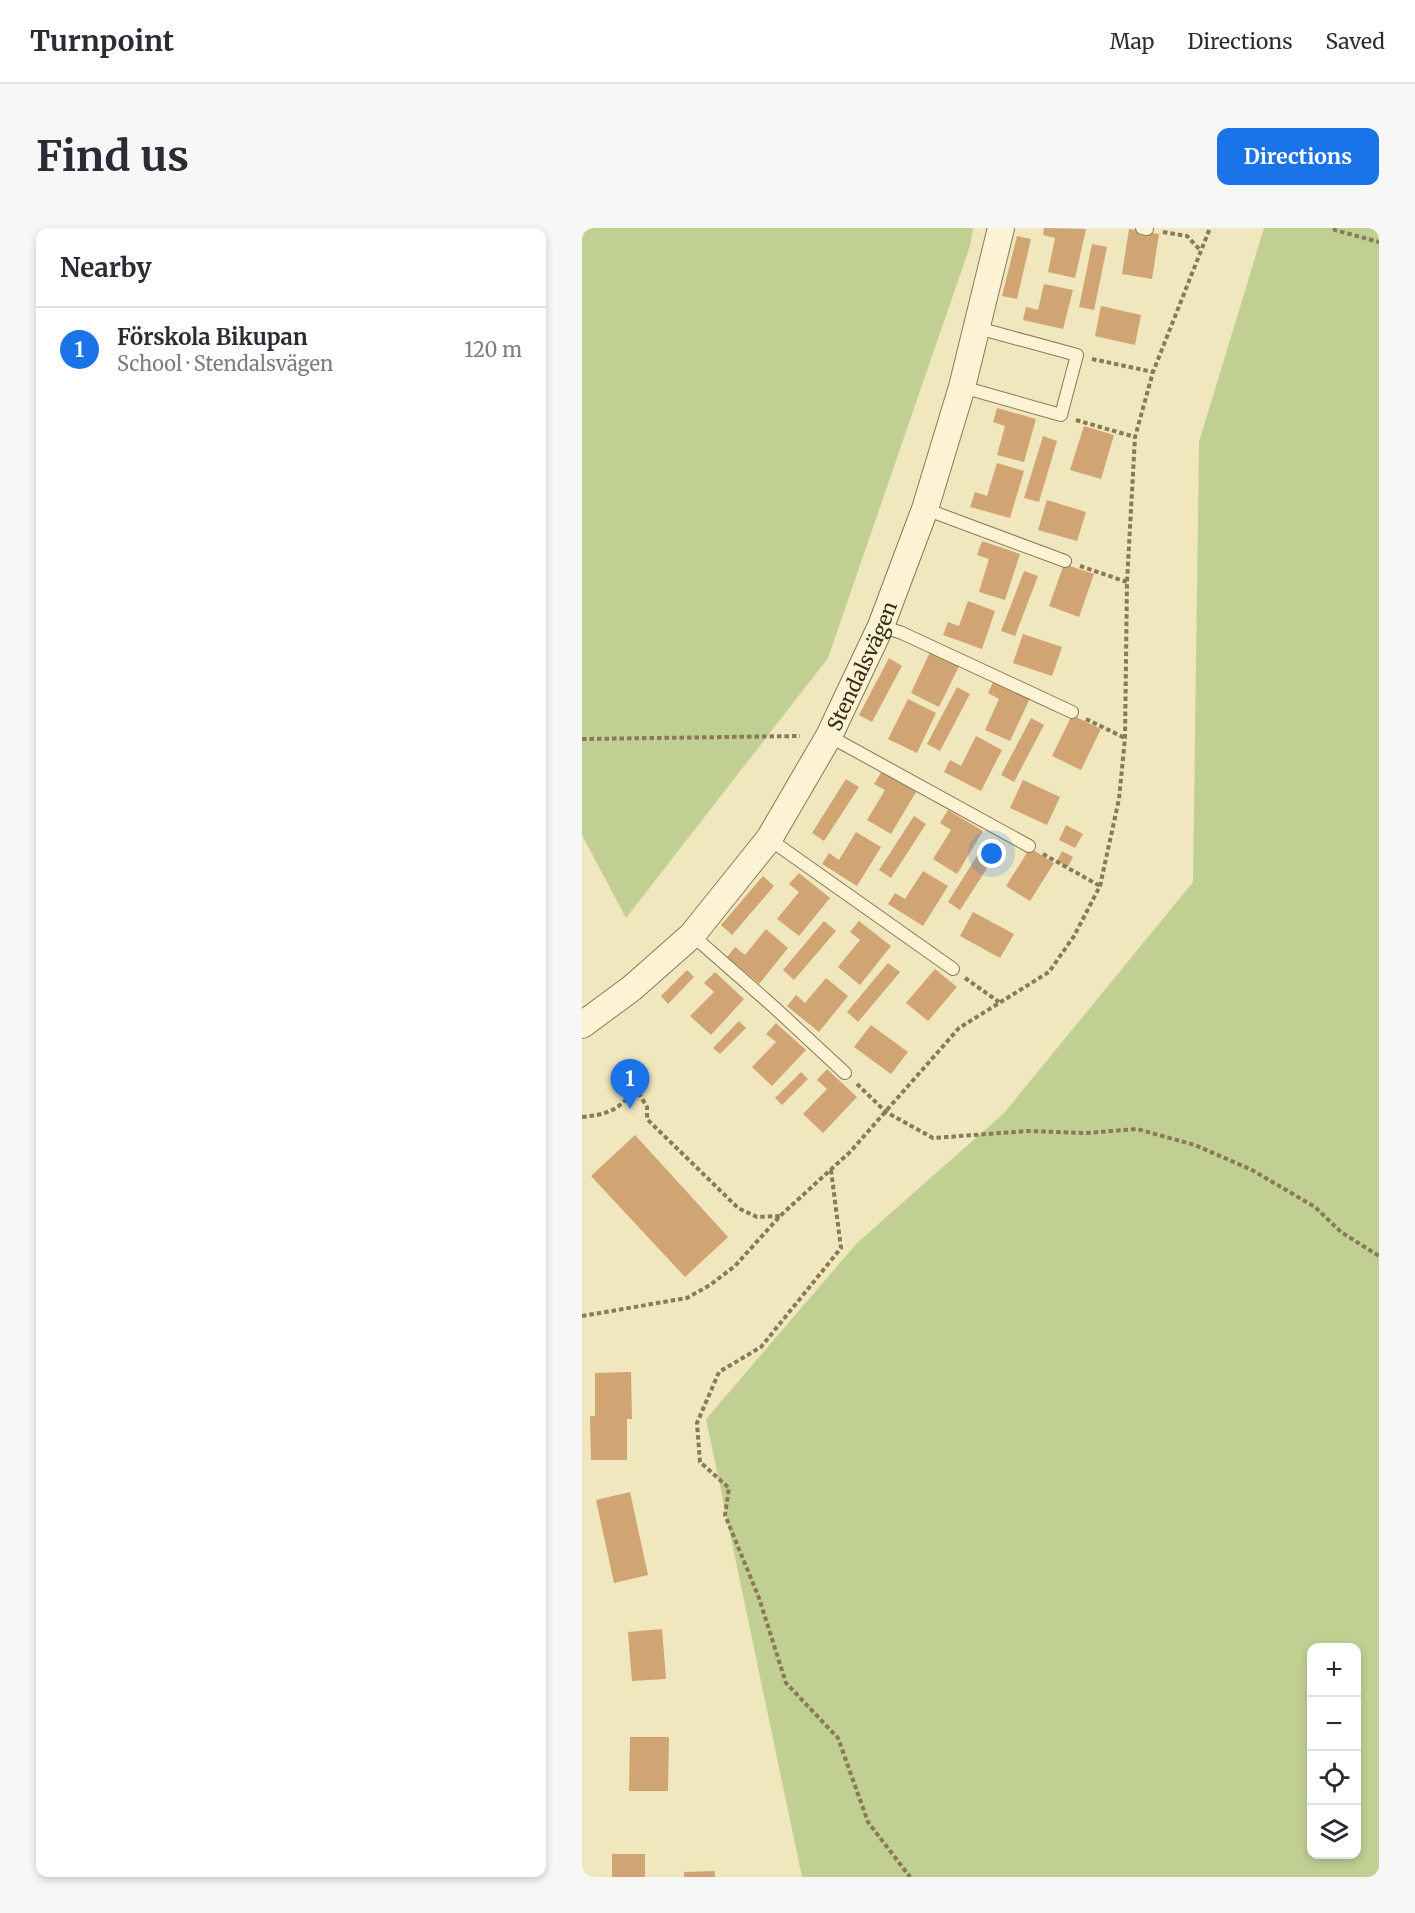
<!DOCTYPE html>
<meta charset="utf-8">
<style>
body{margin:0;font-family:Merriweather,serif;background:#f7f7f7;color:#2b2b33}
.controls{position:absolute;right:18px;bottom:18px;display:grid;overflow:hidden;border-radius:12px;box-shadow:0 3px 9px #0003}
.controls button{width:54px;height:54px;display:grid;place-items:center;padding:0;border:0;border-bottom:2px solid #e1e1e2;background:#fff;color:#2b2b33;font:30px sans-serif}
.you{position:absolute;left:410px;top:626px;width:21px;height:21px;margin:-15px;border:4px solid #fff;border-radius:50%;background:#1a73e8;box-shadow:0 0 0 9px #1a73e833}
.badge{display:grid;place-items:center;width:39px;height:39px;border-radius:50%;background:#1a73e8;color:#fff;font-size:20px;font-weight:700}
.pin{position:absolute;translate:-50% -50px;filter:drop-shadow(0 2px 3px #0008)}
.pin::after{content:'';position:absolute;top:32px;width:21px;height:18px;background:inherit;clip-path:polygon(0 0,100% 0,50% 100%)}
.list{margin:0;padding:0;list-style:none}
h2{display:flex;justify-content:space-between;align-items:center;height:78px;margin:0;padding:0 24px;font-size:26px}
h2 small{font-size:20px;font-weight:400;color:#7c7c81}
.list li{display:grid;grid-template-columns:39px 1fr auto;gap:18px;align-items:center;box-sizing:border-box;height:84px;padding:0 24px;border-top:2px solid #e1e1e2}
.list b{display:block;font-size:22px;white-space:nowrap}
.list p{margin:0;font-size:20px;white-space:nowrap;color:#7c7c81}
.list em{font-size:20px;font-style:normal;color:#7c7c81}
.icon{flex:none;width:33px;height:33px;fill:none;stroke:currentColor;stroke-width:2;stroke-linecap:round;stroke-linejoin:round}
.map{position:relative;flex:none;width:797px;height:1649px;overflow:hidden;border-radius:12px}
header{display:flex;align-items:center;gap:36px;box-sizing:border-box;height:84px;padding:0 30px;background:#fff;border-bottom:2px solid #e1e1e2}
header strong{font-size:28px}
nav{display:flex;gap:33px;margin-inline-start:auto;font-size:21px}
.intro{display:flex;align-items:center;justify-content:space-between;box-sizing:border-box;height:144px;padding:0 36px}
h1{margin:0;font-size:42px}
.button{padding:15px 27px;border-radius:12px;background:#1a73e8;color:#fff;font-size:21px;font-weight:700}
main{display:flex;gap:36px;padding:0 36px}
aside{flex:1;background:#fff;border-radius:12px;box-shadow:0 3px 9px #0003}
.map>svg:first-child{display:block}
.green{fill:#c1cf93;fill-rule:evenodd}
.building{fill:#d1a473}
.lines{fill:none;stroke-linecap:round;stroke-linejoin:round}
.lane-casing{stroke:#8a7856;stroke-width:14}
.street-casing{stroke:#8a7856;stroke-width:28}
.path{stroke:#8a7856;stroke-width:4;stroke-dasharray:4.5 3;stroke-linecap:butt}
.lane{stroke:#fbf3d3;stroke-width:12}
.street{stroke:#fbf3d3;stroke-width:26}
.labels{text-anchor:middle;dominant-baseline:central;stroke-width:6;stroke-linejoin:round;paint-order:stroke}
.street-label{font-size:20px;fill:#392d1c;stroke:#f7f0cf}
</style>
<header>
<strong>Turnpoint</strong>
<nav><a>Map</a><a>Directions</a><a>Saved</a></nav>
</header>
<div class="intro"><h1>Find us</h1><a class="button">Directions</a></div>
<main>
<aside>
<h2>Nearby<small></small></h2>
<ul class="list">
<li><span class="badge">1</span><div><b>Förskola Bikupan</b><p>School · Stendalsvägen</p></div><em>120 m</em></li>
</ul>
</aside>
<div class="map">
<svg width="797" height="1649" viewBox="0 0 797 1649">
<rect width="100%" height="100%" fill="#f0e7bf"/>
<g class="green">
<polygon points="0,0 391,0 388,18 246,430 44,690 0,607"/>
<path d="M682,0H797V1649H220L124,1191L275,1015L422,885L611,654L617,214ZM730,1420H774V1626H730Z"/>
</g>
<g class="building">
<polygon points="462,0 504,1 493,50 466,44 473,10 461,7"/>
<polygon points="547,1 577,6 570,51 540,46"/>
<polygon points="435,8 449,11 435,71 420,68"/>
<polygon points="510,16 525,19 512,82 497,79"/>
<polygon points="462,56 491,62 481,101 441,92 444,79 456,82"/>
<polygon points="519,78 559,87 553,117 513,108"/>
<polygon points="415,180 454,191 442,234 415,227 423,198 411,194"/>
<polygon points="502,198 532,207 519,251 488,242"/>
<polygon points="461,208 475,213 457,274 442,270"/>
<polygon points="415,235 442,243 428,290 388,279 393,264 405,268"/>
<polygon points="465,272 504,284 495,313 456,302"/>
<polygon points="400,313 438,326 423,372 397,364 407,331 395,327"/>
<polygon points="482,336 512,346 497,389 467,378"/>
<polygon points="442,343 456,348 433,408 419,403"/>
<polygon points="386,373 413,383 400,421 361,407 366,394 377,398"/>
<polygon points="441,406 480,419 470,448 431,435"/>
<polygon points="348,424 377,438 357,479 329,465"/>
<polygon points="307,430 320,438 290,494 277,487"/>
<polygon points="412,452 449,468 428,513 403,502 417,471 406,465"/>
<polygon points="375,459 388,466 358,523 345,516"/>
<polygon points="326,471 354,485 335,525 306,511"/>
<polygon points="490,487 519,501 499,542 470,528"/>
<polygon points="449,490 462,497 432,554 419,547"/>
<polygon points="394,508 420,522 399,563 362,544 368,532 379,538"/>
<polygon points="300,543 334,564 309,606 285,592 303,562 292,556"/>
<polygon points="264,551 277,559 242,613 230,605"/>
<polygon points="441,552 478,569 465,597 428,580"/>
<polygon points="366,582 401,603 375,646 351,631 369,602 358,595"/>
<polygon points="332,588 344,596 309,650 297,642"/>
<polygon points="484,597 501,606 493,620 477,612"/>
<polygon points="274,604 299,619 275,658 240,636 247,625 257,632"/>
<polygon points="400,620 413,628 378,682 366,674"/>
<polygon points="448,620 472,635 448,673 424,658"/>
<polygon points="480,623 491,629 486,639 475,633"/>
<polygon points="341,643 366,658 341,698 306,676 313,665 323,671"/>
<polygon points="217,645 248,670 217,708 195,691 217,664 207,656"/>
<polygon points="181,648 192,658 150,707 139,697"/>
<polygon points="391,684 432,706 418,730 378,708"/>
<polygon points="242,693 254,703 212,752 201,742"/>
<polygon points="277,693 309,718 278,757 256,739 278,712 268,704"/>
<polygon points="184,701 206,720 177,756 145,729 153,719 163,727"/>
<polygon points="306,735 318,744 276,794 265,784"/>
<polygon points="353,741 375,759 346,793 324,775"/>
<polygon points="105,742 112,749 86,776 79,768"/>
<polygon points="133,744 162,771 129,807 108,788 132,764 122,755"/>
<polygon points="244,750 266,768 237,804 205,778 214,767 223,775"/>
<polygon points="157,793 164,800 138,826 131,820"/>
<polygon points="194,795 224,822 190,858 170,839 194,814 184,806"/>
<polygon points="289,797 326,824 309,846 272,819"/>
<polygon points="245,841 275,869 241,905 221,886 245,861 235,852"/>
<polygon points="219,844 226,851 200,877 193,870"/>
<polygon points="53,907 146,1009 103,1049 9,948"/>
<polygon points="49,1144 50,1191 45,1191 45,1232 9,1232 8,1188 13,1188 13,1145"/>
<polygon points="48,1264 66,1347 32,1355 14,1272"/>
<polygon points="80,1401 84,1451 50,1453 46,1404"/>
<polygon points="48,1509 87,1509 86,1563 47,1563"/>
<rect x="30" y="1626" width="33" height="23"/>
<polygon points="133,1643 133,1649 102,1649 102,1644"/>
</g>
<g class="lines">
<g class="lane-casing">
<g id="lane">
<polyline points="560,0 565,1"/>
<polyline points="380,159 479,187 495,127 396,100"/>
<polyline points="343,281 483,333"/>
<polyline points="299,398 320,405 490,484"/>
<polyline points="247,508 447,618"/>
<polyline points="187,611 371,741"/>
<polyline points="110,707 193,780 263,845"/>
</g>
</g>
<g class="street-casing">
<g id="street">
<path id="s1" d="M0,797L50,760L110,707L187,611L247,508L299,398L343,281L380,159L419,0"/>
</g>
</g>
<g class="path">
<polyline points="752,0 753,2 797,14"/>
<polyline points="581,4 605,8 618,22"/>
<polyline points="510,131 571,144"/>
<polyline points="494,192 553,209"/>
<polyline points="498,338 545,354"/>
<polyline points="504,491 543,510"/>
<polyline points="0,511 218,508"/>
<polyline points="461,626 518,658"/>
<polyline points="383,750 417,774"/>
<polyline points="275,856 304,884 351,910 446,903 504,905 555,901 613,917 670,942 733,979 759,1004 797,1028"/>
<polyline points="48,866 58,867 65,879 65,891 156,980 175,989 198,988"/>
<path d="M0,889C20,887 36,884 48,866L42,847"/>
<polyline points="249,942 259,1020 179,1119 137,1144 115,1195 118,1234 147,1260 143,1287 177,1370 204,1455 256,1510 286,1594 328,1649"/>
<polyline points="0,1088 105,1070 128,1057 153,1038 198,988 268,924 377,800 467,744 492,708 518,658 537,571 543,510 545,354 553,209 571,144 628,0"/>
</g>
<use href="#lane" class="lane"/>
<use href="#street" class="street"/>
</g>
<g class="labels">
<g class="street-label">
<text stroke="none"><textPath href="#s1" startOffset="462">Stendalsvägen</textPath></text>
</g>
</g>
</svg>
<div class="controls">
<button>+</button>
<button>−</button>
<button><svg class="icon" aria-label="locate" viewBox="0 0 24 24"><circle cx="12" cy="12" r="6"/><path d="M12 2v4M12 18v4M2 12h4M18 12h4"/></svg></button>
<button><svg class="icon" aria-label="layers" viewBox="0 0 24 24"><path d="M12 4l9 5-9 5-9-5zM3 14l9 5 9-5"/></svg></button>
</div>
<div class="you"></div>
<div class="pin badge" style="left:48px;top:881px">1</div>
</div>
</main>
